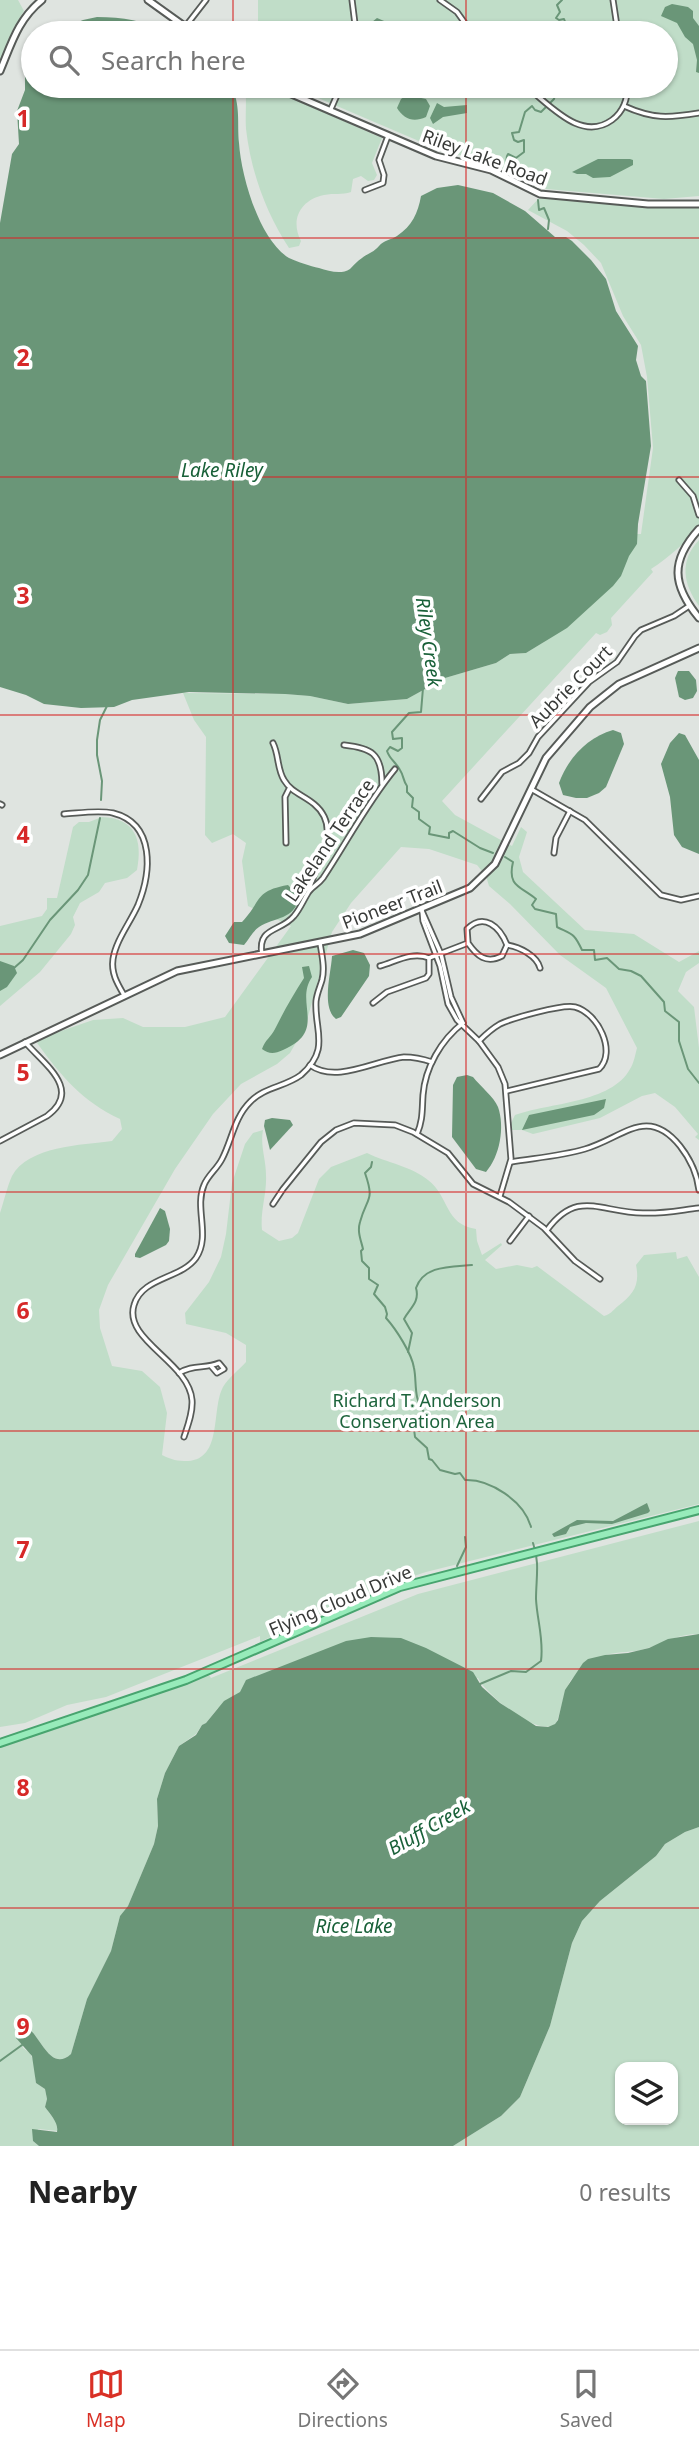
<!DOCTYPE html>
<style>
body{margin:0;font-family:"Noto Sans",sans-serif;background:#f2f2f2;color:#222}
.controls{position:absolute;right:21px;bottom:21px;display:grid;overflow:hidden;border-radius:14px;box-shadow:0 2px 5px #0004}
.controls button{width:63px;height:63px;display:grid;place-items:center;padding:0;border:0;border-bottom:2px solid #e0e0e0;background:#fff;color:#222;font:35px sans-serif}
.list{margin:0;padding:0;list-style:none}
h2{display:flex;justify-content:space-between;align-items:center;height:91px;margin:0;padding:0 28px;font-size:30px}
h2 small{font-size:23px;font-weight:400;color:#767676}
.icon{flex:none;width:38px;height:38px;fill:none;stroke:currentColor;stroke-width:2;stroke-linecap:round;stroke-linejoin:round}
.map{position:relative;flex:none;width:699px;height:2146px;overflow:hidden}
.search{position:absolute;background:#fff;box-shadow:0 2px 5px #0004;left:21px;right:21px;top:21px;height:77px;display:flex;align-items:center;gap:18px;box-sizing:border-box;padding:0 24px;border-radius:38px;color:#767676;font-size:26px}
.sheet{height:203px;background:#fff}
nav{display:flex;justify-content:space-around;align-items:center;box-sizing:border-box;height:98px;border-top:2px solid #e0e0e0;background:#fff;font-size:19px;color:#767676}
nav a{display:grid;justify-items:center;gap:4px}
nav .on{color:#d93025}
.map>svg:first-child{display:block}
.green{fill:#c0ddc8;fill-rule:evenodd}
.water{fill:#6a9678}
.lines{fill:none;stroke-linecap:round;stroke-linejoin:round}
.stream{stroke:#6a9678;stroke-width:2}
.minor-casing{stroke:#575b58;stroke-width:7}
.tertiary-casing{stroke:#575b58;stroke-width:9}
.secondary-casing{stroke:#575b58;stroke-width:9}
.primary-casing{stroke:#48a46f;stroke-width:10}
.minor{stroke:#fff;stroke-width:3.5}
.tertiary{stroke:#fff;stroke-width:5}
.secondary{stroke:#fff;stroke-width:5}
.primary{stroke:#97ebba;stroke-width:6}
.grid{fill:none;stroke:#d62828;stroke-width:2;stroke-opacity:0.55}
.labels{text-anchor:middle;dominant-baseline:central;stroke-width:7;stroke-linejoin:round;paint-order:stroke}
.street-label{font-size:18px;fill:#383a38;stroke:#fff}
.park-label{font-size:18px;fill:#1d643c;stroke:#fff}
.water-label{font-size:19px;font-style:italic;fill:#186038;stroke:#fff}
.grid-label{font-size:23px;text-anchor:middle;font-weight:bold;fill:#d62828;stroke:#fff;stroke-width:7;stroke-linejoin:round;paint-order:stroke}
</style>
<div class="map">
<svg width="699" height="2146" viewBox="0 0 699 2146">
<rect width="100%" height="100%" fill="#dfe4e0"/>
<g class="green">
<polygon points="0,0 18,0 24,11 13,29 0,61"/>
<polygon points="258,0 699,0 699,196 664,199 546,189 540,184 516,178 498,165 440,150 290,86 666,86 666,33 258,33"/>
<path d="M245,86H264L382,138L372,163L377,175L374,180L368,181L361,176L353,179L351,192C342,195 334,193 324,195C300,200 290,220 301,241L299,246L289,248C266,213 251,172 246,129C245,115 247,99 245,86Z"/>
<path d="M540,197L660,208L699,207V530C682,544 670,557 651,569L653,572L611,618L612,625L607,632L600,635L596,633L442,801L455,815L512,846L521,827L527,832L519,857L523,872L585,930L634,934L679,962L699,951V963L686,972L678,991L694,1007L699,1048V1140L695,1137L698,1134L675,1107L655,1093L642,1096L600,1118L533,1134L522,1130H511L510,1125L515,1115C548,1103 612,1103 630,1069C634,1063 635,1055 637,1048L606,988L560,955L510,904L489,886L486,876L477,865L429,849L401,847L351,903L332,932L305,1027L290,1053L277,1064L241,1084L213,1114L175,1169L108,1285L99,1310L100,1328L112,1366L142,1371L160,1387L167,1413L162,1455C172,1460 177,1461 188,1461C223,1459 211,1409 223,1387C228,1378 239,1370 246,1362V1345L226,1333L186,1324L185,1313L209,1282L221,1257L226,1234L232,1183L245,1144L253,1133L263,1130C260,1146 266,1159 266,1175C267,1194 260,1211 262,1230L279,1241L292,1238L298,1233L319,1179L331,1167L367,1153C387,1163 411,1166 428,1180C450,1197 444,1224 476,1229L477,1241L482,1255L501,1243L502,1245L485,1260L496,1269L517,1265L532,1268L537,1266L604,1316C611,1314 612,1311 618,1306C634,1294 640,1285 636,1265L644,1255L676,1252L677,1259L687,1256L699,1277V1504L426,1572L368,1591L260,1642V1636L106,1697L67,1705L25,1723L0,1727V1213C4,1201 7,1187 12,1176C28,1146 82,1145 112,1141L122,1129L120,1119C83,1102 61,1076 37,1043L41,1038L93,1020L123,1018L143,1027H185L225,1017L291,926L248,906L242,861L246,843L233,834L212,843L205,835L206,737L194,720L183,693L285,694L310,696L348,704L407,699L445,678L496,663L510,654L526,653L544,642L637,544V534H641L653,448L647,377L641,345L623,316L601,263L584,245L567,231L528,210Z"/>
<path d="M699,540V606C683,584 679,561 699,540Z"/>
<path d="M102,817C135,818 143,840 137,870L127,878L105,883L99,892L80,903L73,917L75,925L71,934L40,972L0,1006V926L42,916L47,909V898H57L73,827L79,822H89Z"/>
<path d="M699,1521V1634C679,1634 666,1642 648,1648C634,1653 619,1651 606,1655C596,1658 578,1672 571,1680C563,1691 560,1720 555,1724C537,1738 486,1694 478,1678L218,1708L206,1723L202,1725L196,1734L179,1746L165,1773L157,1799L158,1826L154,1844L128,1906L120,1916L111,1951L87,1999L71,2054C48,2075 39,2027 21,2024L23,2048L30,2053L34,2062L36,2083L45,2089L47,2099L45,2107L56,2122L58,2131L38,2129L33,2141L39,2146H0V1743L207,1672L211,1678L418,1594Z"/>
<path d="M699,1827V2146H453L501,2116L520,2097L550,2026L572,1943L582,1921L600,1901L656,1856L665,1844L685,1832ZM620,2067H673V2120H620Z"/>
</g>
<g class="water">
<polygon points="672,4 688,7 693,11 693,18 699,26 699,73 696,72 697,60 693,44 685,37 677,23 661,16 665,7"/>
<path d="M97,17C123,17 144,20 166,33H51L83,20Z"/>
<polygon points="377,18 396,26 410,26 417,32 428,33 384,33 372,22"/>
<path d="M33,56V86H231C241,104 237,123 239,143C241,175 259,240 289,258C298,262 310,266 319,268C329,271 341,275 350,269C354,265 357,261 362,258C368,253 373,253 379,246C384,240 391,240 397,236C412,226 418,213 421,196L437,188L458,185L493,193L525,211L555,237H566L572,241L591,260L606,279L616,311L638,346L636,360L641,376L646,381L651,446L638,524L637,544L629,556L621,576L613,586L567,628L526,653L510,654L496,663L445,678L407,699L348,704L310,696L285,694L189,692L132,700L114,707L81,708L44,704L26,695L0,687V223L12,154L19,144L17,111L25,90V70Z"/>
<path d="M407,95L426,99L430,106L426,117C413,123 404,119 397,108L401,99Z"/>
<polygon points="437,103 444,107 467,105 467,113 443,117 433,124 430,118"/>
<polygon points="598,159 630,159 633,160 633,165 610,177 593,178 586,174 577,174 572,172"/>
<polygon points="678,671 689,671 696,680 697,691 693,698 685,700 679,697 675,678"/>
<path d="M613,730L621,733L624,744L606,787L599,793L587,798H576L563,795L559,783C568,758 588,737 613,730Z"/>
<polygon points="679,733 685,735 699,760 699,854 682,847 674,835 670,797 661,764 670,743"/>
<path d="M288,885L299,897C295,920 274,917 259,927C253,931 249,939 244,945L229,943L225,936L234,922H242C262,901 254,891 288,885Z"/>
<path d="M353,950L364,953L370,965L369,976L341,1017L336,1019C321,1007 331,974 332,956Z"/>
<polygon points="0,961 14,966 17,973 7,987 0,991"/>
<path d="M309,966L312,977C294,1003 328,1031 283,1050C274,1054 269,1054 262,1049C265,1040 271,1037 275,1029C284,1011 293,995 304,978L302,967Z"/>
<path d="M467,1075L473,1077C480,1086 494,1097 498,1107C505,1127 500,1156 486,1172L476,1169L452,1137L453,1085L457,1077Z"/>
<polygon points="606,1099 604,1108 594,1115 522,1130 529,1115"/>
<polygon points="272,1118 290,1120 293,1125 270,1150 264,1126 265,1120"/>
<polygon points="160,1208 165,1211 170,1229 169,1241 166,1245 140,1258 135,1257 135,1254"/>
<polygon points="647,1503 650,1511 648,1513 612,1524 586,1523 570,1527 566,1534 554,1537 552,1534 577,1520 613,1521"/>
<path d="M699,1634V1827L685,1832L665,1844L656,1856L600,1901L582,1921L572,1943L550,2026L520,2097L501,2116L453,2146H39L33,2141L32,2129L57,2132C59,2123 50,2114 45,2107L47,2099L45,2089L36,2083L32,2056L16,2038L17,2028L21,2024C39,2027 48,2075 71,2054L87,1999L111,1951L120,1916L128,1906L154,1844L158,1826L157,1799L165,1773L179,1746L196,1735L202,1725L206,1723L224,1701L240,1692L246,1680L346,1641L371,1637L401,1638L426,1648L473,1672L482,1687L500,1703L536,1726L548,1727L555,1724L558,1720L565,1690L583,1663L588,1659L605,1655L628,1653L649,1648L668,1639Z"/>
</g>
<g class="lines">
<g class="stream">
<polyline points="562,0 557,5 560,12 556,18 559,20 564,19 566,24 563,29 571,33"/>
<path d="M536,185L532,178L525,179V174L518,170H510C507,166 505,158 508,154L516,158L524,152V140L518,142L514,140L512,133L519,132L525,112L532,106L535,110L541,112L554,99L556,89L553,86"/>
<polyline points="538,200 539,210 544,208 549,220 548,229"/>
<path d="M423,688L421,712L409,713L392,732L393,739L402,738V748L398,751L390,747L387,751C390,760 396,762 400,770C404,776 403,781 407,786V792L413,798L412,807L419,812V819L430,827L429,834L449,838V833L453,831L480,848L493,853"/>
<polyline points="101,800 102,781 97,755 97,740 100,720 108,704"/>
<path d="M505,857L513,862C507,887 521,886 536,899L532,905L535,909L556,914L557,927C573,935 574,933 582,950H594L595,960L607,958L619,969L631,971L641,976L664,1002L665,1011L679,1022V1041L688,1069L699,1083"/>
<polyline points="14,968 23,960 50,920 78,890 88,875 100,818"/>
<path d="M372,1162L371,1167L365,1173C375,1202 367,1196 360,1222C357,1232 361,1240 363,1249L361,1251L362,1261L369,1268V1279L378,1285L374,1294L385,1307L387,1314L386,1318C396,1329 412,1354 414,1368C417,1382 413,1398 424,1412L414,1429L415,1437L427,1448L429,1459L432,1460L440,1470L455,1474L460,1473L465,1480C490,1479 524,1501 531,1527"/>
<path d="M408,1352L412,1333L404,1319C410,1308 420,1302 416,1288C424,1265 451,1267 472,1265"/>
<polyline points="457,1566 466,1547 465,1537"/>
<path d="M480,1684L511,1671L526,1672L541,1661C544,1639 537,1620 536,1599C536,1579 540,1562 533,1543"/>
<polyline points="0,2061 22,2045"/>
</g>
<g class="minor-casing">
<g id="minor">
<polyline points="352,0 355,24 361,33"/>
<polyline points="440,0 457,12 472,33"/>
<polyline points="613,0 618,33"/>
<polyline points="185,27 206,0"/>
<path d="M525,86C549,103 580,143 612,120C623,112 628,99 627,86"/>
<path d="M624,106C653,119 668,118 699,113"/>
<polyline points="330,111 341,86"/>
<polyline points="365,190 383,183 384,175 379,160 388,136"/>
<polyline points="679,480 693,496 699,515"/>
<path d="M273,743C279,755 277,769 284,780C291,792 303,795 314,804C343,828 317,861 309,890"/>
<path d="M344,745C371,748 382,753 382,784"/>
<polyline points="531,789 585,820 661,895 681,900 699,896"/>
<polyline points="481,799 502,772 519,763 529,753 538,737 589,682 617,662 635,636 641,630 674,616 689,606"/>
<polyline points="0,804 2,805"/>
<path d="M64,814C80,813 98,810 113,813C156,824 151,873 138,905C130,923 116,940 113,959C111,973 117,983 124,995"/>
<polyline points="286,843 285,797 289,789"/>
<polyline points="554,853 556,838 570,811"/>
<polyline points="422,910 423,921 440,966 448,1004 457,1020 479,1041 498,1067 505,1084 511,1159 500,1196"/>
<polyline points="422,911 441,954 451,997 463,1023"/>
<path d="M507,945C520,947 537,956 540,968"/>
<path d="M262,954C257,927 281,932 294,916C300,909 303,901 308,893C311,887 318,885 323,878C347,842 367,803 395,769"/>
<path d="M429,958L468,943L467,929C484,912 500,927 507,945L502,956C486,964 477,956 468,943"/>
<path d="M373,1003L387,992L426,978L429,974V958C412,951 395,962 380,966"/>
<path d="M479,1041C485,1035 493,1028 500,1024C513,1018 562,1004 575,1007C598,1013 617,1052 599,1069L507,1091"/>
<path d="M310,1065C336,1084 376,1060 404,1057C414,1057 423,1059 432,1062"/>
<path d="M417,1134C423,1120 422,1110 423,1095C425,1068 441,1040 463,1023"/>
<path d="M0,1141L47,1116C83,1090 44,1064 25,1042"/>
<path d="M511,1162C535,1158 561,1156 585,1149C623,1138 647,1105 680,1146C691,1160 697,1173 699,1190"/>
<polyline points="273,1204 283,1189 321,1142 336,1130 354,1123 395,1125 413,1132 448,1153 473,1184 509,1202 544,1228 575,1261 600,1279"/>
<path d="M547,1230C578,1188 601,1213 643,1213C662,1214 681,1210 699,1208"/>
<polyline points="510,1241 529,1216"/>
<path d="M179,1373C193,1364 205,1369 219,1363L224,1369L217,1373L211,1366"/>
<path d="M184,1437C188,1425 193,1412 192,1400C189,1362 123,1340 134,1305C142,1277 181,1279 196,1258C211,1236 194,1208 204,1185C208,1175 217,1169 222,1159C232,1140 234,1118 250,1102C264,1087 285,1087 301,1075C331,1049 314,1030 316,1001C317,993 320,987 322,980C325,968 322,956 320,943"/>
</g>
</g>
<g class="tertiary-casing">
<g id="tertiary">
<polyline points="148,0 194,33"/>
<path d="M0,71C11,45 18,19 42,0"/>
<polyline points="273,86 436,156 491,170 540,194 648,204 699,204"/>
<path d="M699,529C670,561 672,585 699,618"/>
</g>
</g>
<g class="secondary-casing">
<polyline id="secondary" points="0,1055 177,971 360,934 470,888 495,864 546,758 590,707 619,684 699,648"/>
</g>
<g class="primary-casing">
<polyline id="primary" points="0,1743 186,1680 400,1587 699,1510"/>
</g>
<use href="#minor" class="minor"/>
<use href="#tertiary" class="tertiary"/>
<use href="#secondary" class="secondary"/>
<use href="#primary" class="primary"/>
</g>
<path class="grid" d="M233,0V33M466,0V33M233,86V2146M466,86V2146M0,238H699M0,477H699M0,715H699M0,954H699M0,1192H699M0,1431H699M0,1669H699M0,1908H699"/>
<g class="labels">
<g class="street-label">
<text transform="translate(485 157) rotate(20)">Riley Lake Road</text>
<text transform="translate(570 686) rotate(-45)">Aubrie Court</text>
<text transform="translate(329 840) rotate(-56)">Lakeland Terrace</text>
<text transform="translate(392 904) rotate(-21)">Pioneer Trail</text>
<text transform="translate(340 1600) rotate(-23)">Flying Cloud Drive</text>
</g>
<g class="park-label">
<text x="417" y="1400">Richard T. Anderson<tspan x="417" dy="21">Conservation Area</tspan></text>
</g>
<g class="water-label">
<text x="222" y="470">Lake Riley</text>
<text transform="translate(429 642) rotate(82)">Riley Creek</text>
<text transform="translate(429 1827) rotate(-30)">Bluff Creek</text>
<text x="354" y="1926">Rice Lake</text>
</g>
</g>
<g class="grid-label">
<text x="23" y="127">1</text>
<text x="23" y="366">2</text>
<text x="23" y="604">3</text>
<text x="23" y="843">4</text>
<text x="23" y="1081">5</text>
<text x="23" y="1319">6</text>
<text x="23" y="1558">7</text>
<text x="23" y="1796">8</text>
<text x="23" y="2035">9</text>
</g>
</svg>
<div class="controls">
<button><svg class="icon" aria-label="layers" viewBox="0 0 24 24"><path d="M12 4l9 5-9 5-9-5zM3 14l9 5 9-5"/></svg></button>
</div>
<div class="search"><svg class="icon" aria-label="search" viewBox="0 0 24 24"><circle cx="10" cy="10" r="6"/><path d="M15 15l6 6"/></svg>Search here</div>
</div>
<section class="sheet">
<h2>Nearby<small>0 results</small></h2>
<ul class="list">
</ul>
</section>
<nav>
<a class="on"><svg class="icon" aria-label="map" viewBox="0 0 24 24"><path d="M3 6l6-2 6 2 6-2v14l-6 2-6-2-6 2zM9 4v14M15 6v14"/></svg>Map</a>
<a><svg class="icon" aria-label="directions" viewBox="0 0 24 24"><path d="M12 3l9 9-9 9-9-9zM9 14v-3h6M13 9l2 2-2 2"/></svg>Directions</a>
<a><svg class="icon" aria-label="saved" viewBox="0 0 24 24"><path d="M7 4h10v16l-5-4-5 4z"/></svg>Saved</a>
</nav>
